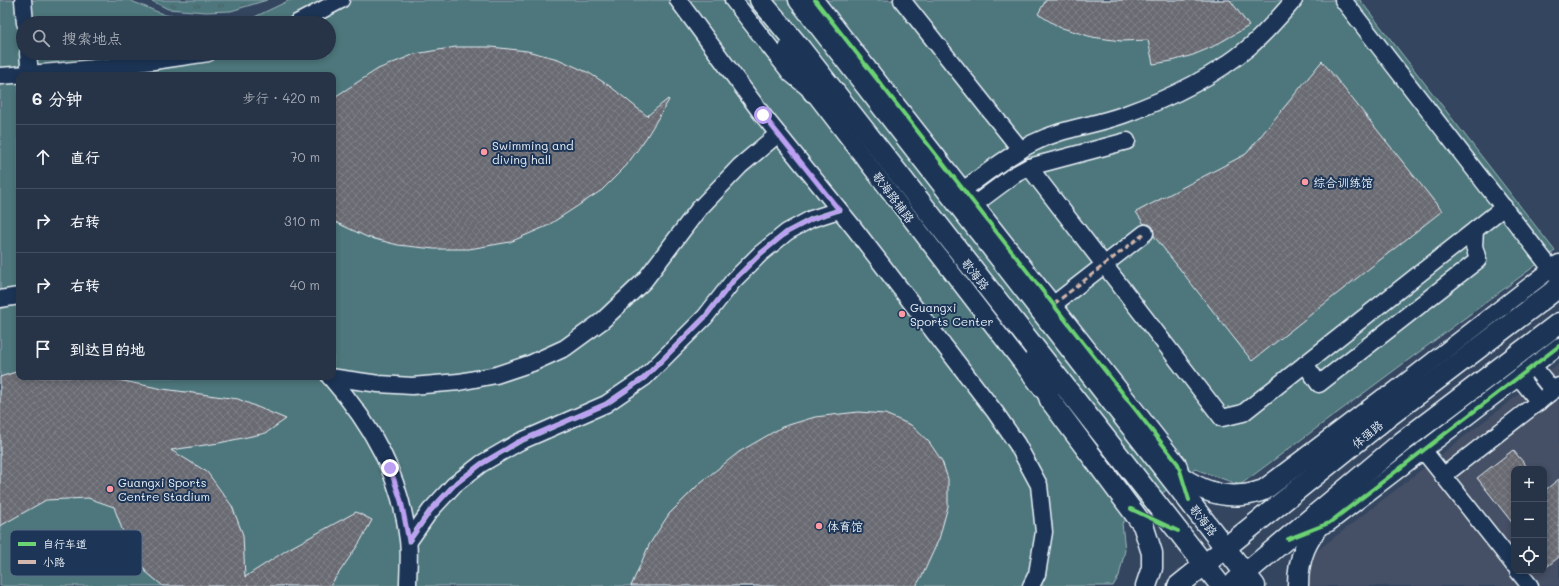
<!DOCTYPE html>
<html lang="zh">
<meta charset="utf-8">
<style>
body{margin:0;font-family:Mali,"LXGW WenKai TC",sans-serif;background:#2f3c4e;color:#f1f3f6}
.controls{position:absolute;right:12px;bottom:12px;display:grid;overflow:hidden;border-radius:8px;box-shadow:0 2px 6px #0003}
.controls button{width:36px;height:36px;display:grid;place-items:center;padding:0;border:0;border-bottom:1px solid #434f60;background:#273447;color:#f1f3f6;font:20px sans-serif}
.stop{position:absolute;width:12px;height:12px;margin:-9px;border:3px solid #bca0f2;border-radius:50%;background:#fff}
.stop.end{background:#bca0f2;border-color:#fff;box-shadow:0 1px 4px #0008}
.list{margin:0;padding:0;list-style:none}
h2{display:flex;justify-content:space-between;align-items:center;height:52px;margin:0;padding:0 16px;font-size:17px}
h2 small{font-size:13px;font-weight:400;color:#a4aab4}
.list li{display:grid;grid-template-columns:26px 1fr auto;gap:12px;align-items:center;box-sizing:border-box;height:64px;padding:0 16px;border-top:1px solid #434f60}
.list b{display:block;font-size:15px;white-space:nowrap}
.list em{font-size:13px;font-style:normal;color:#a4aab4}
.icon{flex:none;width:22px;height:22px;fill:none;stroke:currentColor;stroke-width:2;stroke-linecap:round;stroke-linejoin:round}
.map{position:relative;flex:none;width:1559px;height:586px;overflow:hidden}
.search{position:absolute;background:#273447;box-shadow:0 2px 6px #0003;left:16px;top:16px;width:320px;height:44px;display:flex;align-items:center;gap:10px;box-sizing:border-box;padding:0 14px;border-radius:22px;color:#a4aab4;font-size:15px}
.panel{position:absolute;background:#273447;box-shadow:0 2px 6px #0003;left:16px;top:72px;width:320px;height:308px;border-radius:8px}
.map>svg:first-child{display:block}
.built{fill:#445065;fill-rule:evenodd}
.grass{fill:#4e777c;stroke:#9bb4ba;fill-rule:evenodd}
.park{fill:url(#park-tufts);stroke:#9bb4ba}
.building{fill:url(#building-cross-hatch);stroke:#e8f1f8}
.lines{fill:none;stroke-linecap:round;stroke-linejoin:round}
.minor-casing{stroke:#e8f1f8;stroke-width:19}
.major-casing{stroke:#e8f1f8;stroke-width:23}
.minor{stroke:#1d3557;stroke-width:16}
.major{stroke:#1d3557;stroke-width:20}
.quiet{stroke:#d1b7ad;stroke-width:3;stroke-dasharray:6 3;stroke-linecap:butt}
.cycleway-casing{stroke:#1d3557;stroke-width:6}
.cycleway{stroke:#6cd273;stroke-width:4}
.route{stroke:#bca0f2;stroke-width:5}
.poi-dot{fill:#ff9aa2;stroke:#1d3557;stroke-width:1.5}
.labels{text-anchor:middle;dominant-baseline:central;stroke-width:4;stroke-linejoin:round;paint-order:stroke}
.poi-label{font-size:12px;fill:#e8f1f8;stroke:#1d3557;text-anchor:start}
.street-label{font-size:12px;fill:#e8f1f8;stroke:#1d3557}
.key{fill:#1d3557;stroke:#5a6d87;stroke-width:1}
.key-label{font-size:11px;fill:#e8f1f8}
</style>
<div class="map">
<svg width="1559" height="586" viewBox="0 0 1559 586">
<defs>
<pattern id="park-tufts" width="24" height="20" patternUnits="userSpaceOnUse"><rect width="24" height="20" fill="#4e777c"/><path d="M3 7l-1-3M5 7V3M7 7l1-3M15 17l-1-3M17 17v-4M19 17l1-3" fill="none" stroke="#4a6063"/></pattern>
<pattern id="building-cross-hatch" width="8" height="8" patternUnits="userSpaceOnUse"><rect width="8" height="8" fill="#696a72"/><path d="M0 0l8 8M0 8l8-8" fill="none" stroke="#7e8087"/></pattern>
</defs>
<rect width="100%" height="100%" fill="#34455f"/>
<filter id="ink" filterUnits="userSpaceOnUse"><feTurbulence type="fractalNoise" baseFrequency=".025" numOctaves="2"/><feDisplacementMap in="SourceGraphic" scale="8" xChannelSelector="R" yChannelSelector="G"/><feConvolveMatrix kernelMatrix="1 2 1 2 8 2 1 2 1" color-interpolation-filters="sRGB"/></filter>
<g filter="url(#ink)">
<path class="built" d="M1559,363V586H1307L1306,573L1314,553ZM1514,469H1544V571H1514Z"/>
<path class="grass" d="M0,0H129L165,15L224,23H23V53H329V23H242L290,0H1360L1555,251L1240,485L1195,469L1122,523L1125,550L1119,576L1113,586H0ZM19,75H333V377H19Z"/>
<polygon class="park" points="150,0 267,0 231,11 206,12 168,9"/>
<g class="building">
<polygon points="1046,0 1230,0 1249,26 1212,47 1193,55 1172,61 1153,64 1148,40 1121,41 1092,37 1059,27 1038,14"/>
<polygon points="456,47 491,47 527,51 558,59 589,73 611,87 647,116 668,99 669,100 646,138 626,166 602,190 547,226 510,242 469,249 434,249 398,245 367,237 333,221 333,98 378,69 415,54"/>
<polygon points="1322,61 1442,211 1252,361 1154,236 1153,227 1149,224 1144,224 1136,212 1246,154"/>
<polygon points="19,371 19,377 103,377 163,389 238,399 286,419 266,433 219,443 171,450 207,472 232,506 243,535 245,577 290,548 356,512 372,520 360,542 330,586 163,586 146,572 126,540 114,507 88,498 46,500 0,526 0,377"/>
<polygon points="858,412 885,414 911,425 929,442 942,461 948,479 948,506 939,539 923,574 916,586 631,586 649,545 669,514 700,483 739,452 782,427 815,417"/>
<polygon points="1513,450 1529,469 1514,469 1514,525 1477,478"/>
<polygon points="1559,479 1559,557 1544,569 1544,491"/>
</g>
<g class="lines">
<g class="minor-casing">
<g id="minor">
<polyline points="23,0 25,23"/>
<polyline points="678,0 762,114 854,228 995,412 1017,444 1039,485 1044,532 1037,574 1031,586"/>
<polyline points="733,0 791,74 813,92 1043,391"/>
<polyline points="815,0 1178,464 1183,481"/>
<polyline points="902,0 1021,150"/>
<polyline points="1343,0 1559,279"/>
<polyline points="297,23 341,0"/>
<polyline points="28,53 30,75"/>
<path d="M0,76C69,72 139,64 208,53"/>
<polyline points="1029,167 1222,418 1243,413 1504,207"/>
<path d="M955,196C980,178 1005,157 1033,143C1063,128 1092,126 1123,115C1168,99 1211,79 1248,48C1265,34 1279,17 1294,0"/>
<polyline points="967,210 1014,175 1029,167 1127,141"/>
<polyline points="0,299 19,296"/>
<polyline points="1054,304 1145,233"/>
<polyline points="1305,364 1319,384 1478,260 1474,246 1475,230"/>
<polyline points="1533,366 1553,391"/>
<polyline points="330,377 379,384 412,386 459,382 496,375 532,363 565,348 602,321 644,281 698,210 740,166 778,134"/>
<path d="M330,377C372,425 401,476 408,540C410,555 408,571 408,586"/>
<polyline points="1519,377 1539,402"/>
<polyline points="1385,398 1559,263"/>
<polyline points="1423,450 1514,565"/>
<polyline points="1443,476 1559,386"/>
<polyline points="1314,529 1329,523 1559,346"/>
<polyline points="409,541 430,511 454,485 481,464 519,442 606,404 644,378 705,317 733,281 760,254 787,232 811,219 839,210"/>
<polyline points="1518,571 1530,586"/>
</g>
</g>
<g class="major-casing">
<g id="major">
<polyline points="760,0 801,49 1221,586"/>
<polyline points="799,0 1255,586"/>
<polyline points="789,49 813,92"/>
<polyline points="1035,358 1050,400 1143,525 1152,553 1152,568 1146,586"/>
<path d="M1172,470C1191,486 1217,498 1242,495C1249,495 1257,492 1264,490L1385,398L1418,392"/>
<polyline points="1235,582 1402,442 1559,323"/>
<polyline points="1178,586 1384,420 1559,287"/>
<path d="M1298,586C1298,555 1307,541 1324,517"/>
</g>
</g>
<use href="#minor" class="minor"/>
<use href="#major" class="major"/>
<polyline class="quiet" points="1054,304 1145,233"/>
<g class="cycleway-casing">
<g id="cycleway">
<polyline points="815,0 1178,464 1189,500"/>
<polyline points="1131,509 1178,531"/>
<polyline points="1288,539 1329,523 1559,346"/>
<polyline points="409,541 430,511 454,485 481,464 519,442 606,404 644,378 705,317 733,281 760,254 787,232 811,219 839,210"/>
</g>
</g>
<use href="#cycleway" class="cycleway"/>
</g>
</g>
<g class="lines" filter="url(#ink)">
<polyline class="route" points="390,468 401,501 409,541 430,511 454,485 481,464 518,442 606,404 644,378 705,317 733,281 760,254 787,232 812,219 839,210 763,115"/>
</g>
<g class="poi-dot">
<circle cx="484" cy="152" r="4"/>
<circle cx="1305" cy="182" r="4"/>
<circle cx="902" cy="314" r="4"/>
<circle cx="110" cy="489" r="4"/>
<circle cx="819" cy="526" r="4"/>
</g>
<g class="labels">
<g class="poi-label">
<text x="492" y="145">Swimming and<tspan x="492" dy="14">diving hall</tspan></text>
<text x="1313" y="182">综合训练馆</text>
<text x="910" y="307">Guangxi<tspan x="910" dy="14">Sports Center</tspan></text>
<text x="118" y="482">Guangxi Sports<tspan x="118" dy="14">Centre Stadium</tspan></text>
<text x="827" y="526">体育馆</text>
</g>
<g class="street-label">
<text transform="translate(894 197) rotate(53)">歌海路辅路</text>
<text transform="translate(976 274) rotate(52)">歌海路</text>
<text transform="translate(1367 434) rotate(-39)">体强路</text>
<text transform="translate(1204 520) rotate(52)">歌海路</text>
</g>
</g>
<rect x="10" y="530" width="132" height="46" rx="6" class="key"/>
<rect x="18" y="542" width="18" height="4" fill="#6cd273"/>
<rect x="18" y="560" width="18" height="4" fill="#d1b7ad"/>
<g class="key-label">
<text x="43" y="548">自行车道</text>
<text x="43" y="566">小路</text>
</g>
</svg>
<div class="controls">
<button>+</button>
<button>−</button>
<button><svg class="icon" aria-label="locate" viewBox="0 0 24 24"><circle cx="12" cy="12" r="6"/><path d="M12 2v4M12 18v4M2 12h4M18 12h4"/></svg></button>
</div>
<div class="stop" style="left:763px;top:115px"></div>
<div class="stop end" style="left:390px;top:468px"></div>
<div class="search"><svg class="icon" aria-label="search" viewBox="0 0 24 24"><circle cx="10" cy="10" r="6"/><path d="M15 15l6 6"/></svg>搜索地点</div>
<section class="panel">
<h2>6 分钟<small>步行 · 420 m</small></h2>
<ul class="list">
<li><svg class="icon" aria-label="ahead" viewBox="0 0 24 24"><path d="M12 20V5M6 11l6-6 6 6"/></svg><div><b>直行</b></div><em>70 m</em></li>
<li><svg class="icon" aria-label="right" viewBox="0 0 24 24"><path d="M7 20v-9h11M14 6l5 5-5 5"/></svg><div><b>右转</b></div><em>310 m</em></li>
<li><svg class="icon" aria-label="right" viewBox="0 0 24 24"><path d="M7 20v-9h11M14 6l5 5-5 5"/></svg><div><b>右转</b></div><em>40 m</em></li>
<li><svg class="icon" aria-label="arrive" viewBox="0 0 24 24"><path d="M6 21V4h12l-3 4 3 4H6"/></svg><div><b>到达目的地</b></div></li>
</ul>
</section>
</div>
